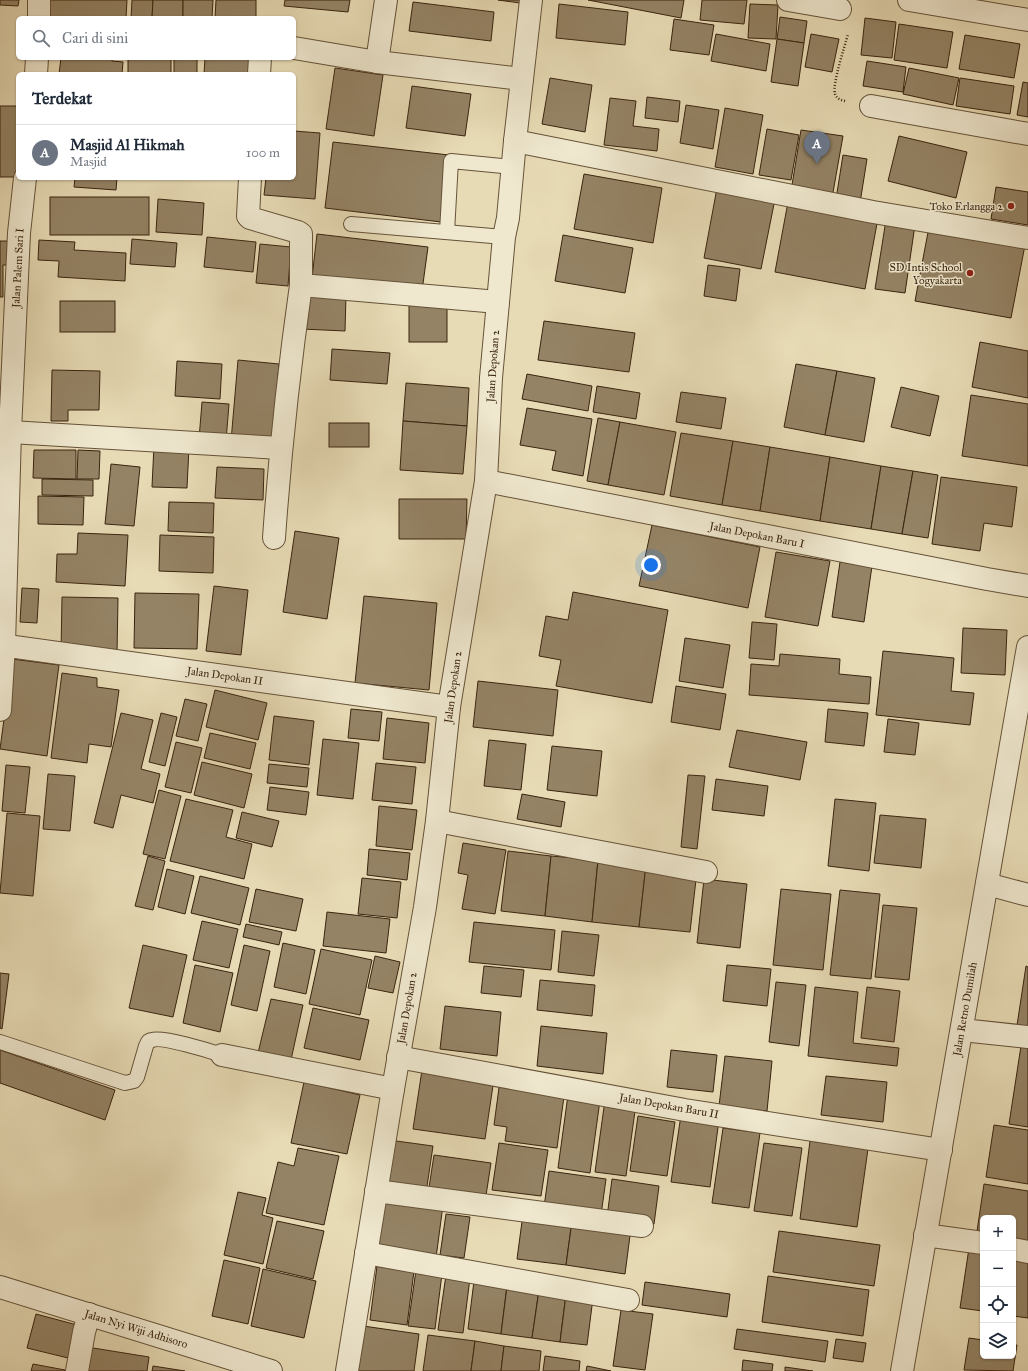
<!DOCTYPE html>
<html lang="id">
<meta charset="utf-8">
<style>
body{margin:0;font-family:"IM FELL Great Primer",serif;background:#f2f2f3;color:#1f2937}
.controls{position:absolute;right:12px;bottom:12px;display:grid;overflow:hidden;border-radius:6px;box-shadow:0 1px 3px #0004}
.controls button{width:36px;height:36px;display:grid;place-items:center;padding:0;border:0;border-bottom:1px solid #e0e1e3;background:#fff;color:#1f2937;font:20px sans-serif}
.you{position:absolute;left:651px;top:565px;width:14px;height:14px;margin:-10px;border:3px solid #fff;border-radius:50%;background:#1a73e8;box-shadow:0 0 0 6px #1a73e833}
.badge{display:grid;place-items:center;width:26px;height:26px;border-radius:50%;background:#db2777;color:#fff;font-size:13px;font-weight:700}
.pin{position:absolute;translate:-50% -33px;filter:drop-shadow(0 1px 2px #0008)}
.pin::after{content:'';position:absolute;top:21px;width:14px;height:12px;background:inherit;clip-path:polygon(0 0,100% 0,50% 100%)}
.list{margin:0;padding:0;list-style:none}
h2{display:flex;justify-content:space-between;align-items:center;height:52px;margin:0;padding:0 16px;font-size:17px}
h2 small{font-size:13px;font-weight:400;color:#747a83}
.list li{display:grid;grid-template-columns:26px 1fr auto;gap:12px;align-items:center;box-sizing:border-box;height:56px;padding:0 16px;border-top:1px solid #e0e1e3}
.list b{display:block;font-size:15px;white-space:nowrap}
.list p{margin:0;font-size:13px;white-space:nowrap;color:#747a83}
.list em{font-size:13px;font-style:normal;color:#747a83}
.icon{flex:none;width:22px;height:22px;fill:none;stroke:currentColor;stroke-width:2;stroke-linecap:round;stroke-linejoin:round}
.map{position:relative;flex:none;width:1028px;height:1371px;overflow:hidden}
.search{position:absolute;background:#fff;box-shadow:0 1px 3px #0004;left:16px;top:16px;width:280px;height:44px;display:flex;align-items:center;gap:10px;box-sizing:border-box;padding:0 14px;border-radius:6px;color:#747a83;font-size:15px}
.panel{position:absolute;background:#fff;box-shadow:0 1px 3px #0004;left:16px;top:72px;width:280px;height:108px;border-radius:6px}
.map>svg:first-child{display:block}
.building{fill:#948365;stroke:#3a240f}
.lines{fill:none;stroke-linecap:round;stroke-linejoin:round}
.lane-casing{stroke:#655238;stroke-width:16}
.street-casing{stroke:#655238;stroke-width:24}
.path{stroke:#3a240f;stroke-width:2.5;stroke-dasharray:1 2;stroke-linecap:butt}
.lane{stroke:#efe8cf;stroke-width:14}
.street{stroke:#efe8cf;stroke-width:22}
.poi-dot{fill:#8f2418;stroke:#efe8cf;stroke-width:1.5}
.labels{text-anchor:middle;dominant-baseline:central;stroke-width:3;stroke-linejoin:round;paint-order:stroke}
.poi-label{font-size:11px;fill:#3a240f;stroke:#efe8cf;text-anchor:end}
.street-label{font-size:11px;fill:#3a240f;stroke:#efe8cf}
</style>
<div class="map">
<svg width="1028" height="1371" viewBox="0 0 1028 1371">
<rect width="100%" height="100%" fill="#e7dbb5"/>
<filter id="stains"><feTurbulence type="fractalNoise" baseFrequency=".005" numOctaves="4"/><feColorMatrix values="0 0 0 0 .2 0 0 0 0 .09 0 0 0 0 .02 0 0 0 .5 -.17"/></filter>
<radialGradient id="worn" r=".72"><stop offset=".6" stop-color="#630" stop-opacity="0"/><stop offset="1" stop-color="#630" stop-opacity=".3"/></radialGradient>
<g class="building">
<polygon points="0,0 19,0 18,6 0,5"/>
<polygon points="49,0 127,0 126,18 48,18"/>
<polygon points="132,0 153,0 152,18 131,18"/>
<polygon points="153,0 183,0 183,18 152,18"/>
<polygon points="183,0 213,0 212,18 183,18"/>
<polygon points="216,0 256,0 256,18 215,18"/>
<polygon points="285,0 350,0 348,12 284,6"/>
<polygon points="498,0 520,0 520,3"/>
<polygon points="588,0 684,0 681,18"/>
<polygon points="702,0 747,0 744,24 700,20"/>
<polygon points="413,2 494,12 491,41 409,31"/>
<polygon points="559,4 628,12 625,45 556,38"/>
<polygon points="750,4 778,5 776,39 748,38"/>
<polygon points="780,17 807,21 804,43 777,39"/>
<polygon points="865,18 896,22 892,58 861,55"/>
<polygon points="674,19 714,25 709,55 670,50"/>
<polygon points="899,24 953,32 947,68 894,60"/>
<polygon points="716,34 770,44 766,71 711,61"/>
<polygon points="811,34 839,39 832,72 805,67"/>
<polygon points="965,35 1020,44 1014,78 959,69"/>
<polygon points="777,39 804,43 798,86 771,82"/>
<polygon points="61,58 112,58 112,61 123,62 122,74 59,74"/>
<rect x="128" y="58" width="43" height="16"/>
<rect x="174" y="58" width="23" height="16"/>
<polygon points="205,58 251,58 250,74 204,74"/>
<polygon points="867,61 906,67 903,92 863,86"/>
<polygon points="335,68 383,75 374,136 326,129"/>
<polygon points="909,68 959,78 953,105 903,94"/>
<polygon points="550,78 592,85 585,132 542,124"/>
<polygon points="960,78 1014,86 1010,114 956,106"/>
<polygon points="1023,82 1028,83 1028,117 1017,115"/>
<polygon points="412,86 471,94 465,136 406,128"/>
<polygon points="647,97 680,101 678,122 645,118"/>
<polygon points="610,98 636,101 633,126 659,129 657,151 604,145"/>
<polygon points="686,105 719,110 713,149 680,143"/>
<rect x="0" y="106" width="18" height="71"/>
<polygon points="725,108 763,115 753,174 715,167"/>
<polygon points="767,129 799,135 791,180 759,175"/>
<polygon points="801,130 843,136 832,198 791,191"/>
<polygon points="294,131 320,133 315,199 264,195 266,178 294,178"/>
<polygon points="899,136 967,152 956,198 888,181"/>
<polygon points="333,142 449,155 441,222 325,208"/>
<polygon points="843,155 867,159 860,203 836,199"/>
<polygon points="584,174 662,188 653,243 574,229"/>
<polygon points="75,178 117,178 116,190 74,187"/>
<polygon points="996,187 1028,192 1028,225 991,219"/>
<polygon points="717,188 775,199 761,269 704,258"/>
<rect x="50" y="197" width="99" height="38"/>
<polygon points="158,199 204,203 202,235 156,232"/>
<polygon points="788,202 878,218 865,289 775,272"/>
<polygon points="886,220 915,225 905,293 875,289"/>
<polygon points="929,227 1025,245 1011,318 915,301"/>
<polygon points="317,234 428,247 422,291 312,278"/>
<polygon points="563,235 633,248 625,293 555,281"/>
<polygon points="207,237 256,242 253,272 204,267"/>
<polygon points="132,239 177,243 175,267 130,264"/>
<polygon points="39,240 75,242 74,250 126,253 125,281 58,277 59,261 38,260"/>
<polygon points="0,241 13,241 12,265 3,265 3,297 0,297"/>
<polygon points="260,244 291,247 288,286 256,283"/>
<polygon points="708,265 740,269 736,301 704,296"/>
<polygon points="304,293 346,295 345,331 302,329"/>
<rect x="60" y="301" width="55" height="31"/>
<rect x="409" y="303" width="38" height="39"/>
<polygon points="544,321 635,333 629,372 538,360"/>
<polygon points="980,342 1028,351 1028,398 972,387"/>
<polygon points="332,349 390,353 387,384 330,380"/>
<polygon points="238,360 279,364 272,444 231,441"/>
<polygon points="177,361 222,364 220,399 175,396"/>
<polygon points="796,364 837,371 825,435 784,427"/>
<polygon points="52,370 100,371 99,410 68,410 68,421 51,421"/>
<polygon points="837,371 875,378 864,442 825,435"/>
<polygon points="527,374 592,386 588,411 522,399"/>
<polygon points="406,383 469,388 467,426 403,421"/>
<polygon points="597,386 640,393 636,419 593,412"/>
<polygon points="901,387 939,396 930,436 891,427"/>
<polygon points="681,392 726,398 721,429 676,422"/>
<polygon points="971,395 1028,404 1028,466 962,456"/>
<polygon points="202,402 229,404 226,441 199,439"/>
<polygon points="527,408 592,419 583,476 552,470 556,451 520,445"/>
<polygon points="598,418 620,422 608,485 587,481"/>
<polygon points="403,421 467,426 463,474 400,470"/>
<polygon points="620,422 676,432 664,495 608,485"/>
<rect x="329" y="423" width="40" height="24"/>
<polygon points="681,433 733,441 722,505 670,496"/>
<polygon points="733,441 770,447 760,511 722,505"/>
<polygon points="154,445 189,447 187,488 152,487"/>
<polygon points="770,447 830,457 820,521 760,511"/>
<polygon points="34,450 76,450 76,479 33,478"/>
<polygon points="78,450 100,451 99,479 77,479"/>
<polygon points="830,457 881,466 871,529 820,521"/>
<polygon points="111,464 140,467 134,526 105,524"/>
<polygon points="881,466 913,471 902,534 871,529"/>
<polygon points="217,467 264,469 263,500 215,498"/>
<polygon points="913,471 938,475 928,538 902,534"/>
<polygon points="941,477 1017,487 1012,527 984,523 980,551 932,544"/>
<polygon points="42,479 93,480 93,496 42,495"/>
<polygon points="38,496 84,497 83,525 38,524"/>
<polygon points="399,499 467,499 466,539 399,539"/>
<polygon points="169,502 214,503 213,533 168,531"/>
<polygon points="652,525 760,547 748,608 639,586"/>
<polygon points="295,531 339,538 327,619 283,612"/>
<polygon points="78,533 128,535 125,586 56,582 57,554 77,554"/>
<polygon points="160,535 214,537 213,573 159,571"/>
<polygon points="776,552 830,561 818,626 765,617"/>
<polygon points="840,562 872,566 864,622 832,617"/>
<polygon points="214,586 248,590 241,655 206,651"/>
<polygon points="22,588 39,589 37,623 20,622"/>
<polygon points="573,592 668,610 652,703 556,686 561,660 539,656 546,616 568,620"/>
<polygon points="135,593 199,594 197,649 134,648"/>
<polygon points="364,596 437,603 429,690 355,683"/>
<polygon points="62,597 118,598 117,653 61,652"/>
<polygon points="752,622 777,624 774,660 749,658"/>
<polygon points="963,628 1007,630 1005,675 961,673"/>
<polygon points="685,638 730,645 723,688 679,681"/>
<polygon points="883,651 954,658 951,691 974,693 970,725 876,715"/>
<polygon points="780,654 840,659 839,674 871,677 869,704 749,695 751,664 779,666"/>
<polygon points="12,659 59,665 47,756 0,749"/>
<polygon points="62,673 97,678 97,687 119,690 111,747 89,744 87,763 51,758"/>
<polygon points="478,681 558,690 553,736 473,727"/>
<polygon points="676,686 726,694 720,730 671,722"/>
<polygon points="215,690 267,703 258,740 206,727"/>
<polygon points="185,699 207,704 198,741 176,736"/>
<polygon points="351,709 382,712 379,741 348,738"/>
<polygon points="828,709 868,713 864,746 825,742"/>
<polygon points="121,713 153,720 141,769 160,774 153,803 121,795 113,828 94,823"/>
<polygon points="161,713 177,717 165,766 149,762"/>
<polygon points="274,716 314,721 309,765 269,760"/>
<polygon points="387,718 429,723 425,763 383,759"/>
<polygon points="888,719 919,723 915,755 884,752"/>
<polygon points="737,730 807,742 800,780 729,767"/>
<polygon points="210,733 256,743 250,769 204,758"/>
<polygon points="323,739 359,743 353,799 317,795"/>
<polygon points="489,740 526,744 521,790 484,786"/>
<polygon points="176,742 202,748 191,793 165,787"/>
<polygon points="552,746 602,751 597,796 547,790"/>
<polygon points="202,762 252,774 244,808 194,795"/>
<polygon points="376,763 416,767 412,804 372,800"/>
<polygon points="269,764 309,768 307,787 267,783"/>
<polygon points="6,765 30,767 25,813 2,811"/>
<polygon points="48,774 75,776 70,831 43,829"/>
<polygon points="688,775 705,776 697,849 681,847"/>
<polygon points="716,779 768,786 764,816 712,810"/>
<polygon points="270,787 309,792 306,815 267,810"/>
<polygon points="159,790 181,796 165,859 143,854"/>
<polygon points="522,794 565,802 561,827 517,819"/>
<polygon points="186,799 233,810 226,837 252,844 244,879 170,861"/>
<polygon points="835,799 876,803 869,871 828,866"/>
<polygon points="379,806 417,810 412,850 376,846"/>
<polygon points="242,812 279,821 272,847 236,838"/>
<polygon points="7,813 40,816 33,896 0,893"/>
<polygon points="880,815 926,819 921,868 874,863"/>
<polygon points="463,843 506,850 495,914 462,909 468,875 458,873"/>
<polygon points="369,849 410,853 407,880 367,875"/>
<polygon points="508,851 551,856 545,916 501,911"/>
<polygon points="148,856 165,861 153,910 135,906"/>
<polygon points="551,856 598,860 592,922 545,916"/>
<polygon points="598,860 646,865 639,927 592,922"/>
<polygon points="646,865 697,871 690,932 639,927"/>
<polygon points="167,869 194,876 185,914 158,907"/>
<polygon points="200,876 249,888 240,925 191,913"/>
<polygon points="362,878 401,882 397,918 358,914"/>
<polygon points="704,879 747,884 740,948 697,943"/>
<polygon points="256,889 303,899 296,931 249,922"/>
<polygon points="781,889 831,894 823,970 773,965"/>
<polygon points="840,890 880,894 871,979 830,975"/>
<polygon points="883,905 917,908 909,980 875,977"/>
<polygon points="327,912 390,919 386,953 323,946"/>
<polygon points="202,921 238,929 229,968 193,960"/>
<polygon points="474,922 555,930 551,970 469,962"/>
<polygon points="246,924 282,932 279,945 243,937"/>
<polygon points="562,931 599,935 594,976 558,972"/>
<polygon points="283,943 315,950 306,994 274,987"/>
<polygon points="143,945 187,955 173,1017 129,1008"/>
<polygon points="244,945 270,951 257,1011 231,1005"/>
<polygon points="321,949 372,960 360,1015 309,1004"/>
<polygon points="375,956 400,962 393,993 368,988"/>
<polygon points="195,965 233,973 220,1032 183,1023"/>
<polygon points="727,965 771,969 767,1006 723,1001"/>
<polygon points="484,966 524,970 521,997 481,993"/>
<polygon points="1026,966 1028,967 1028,1034 1016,1032"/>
<polygon points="0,973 9,974 2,1029 0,1028"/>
<polygon points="540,980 595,985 592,1016 537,1010"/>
<polygon points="776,982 806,985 799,1046 769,1042"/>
<polygon points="815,987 858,992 853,1043 899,1048 897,1066 808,1056"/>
<polygon points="867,987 900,991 894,1042 861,1038"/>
<polygon points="271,999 303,1005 291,1060 258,1053"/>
<polygon points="445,1006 501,1012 497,1056 440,1049"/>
<polygon points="313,1008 369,1020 360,1060 304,1048"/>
<polygon points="541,1026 607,1033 603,1074 537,1066"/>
<polygon points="1021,1046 1028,1047 1028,1127 1009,1124"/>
<polygon points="0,1050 115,1090 105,1120 0,1083"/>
<polygon points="671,1050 717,1055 713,1092 667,1087"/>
<polygon points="725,1056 772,1061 767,1111 719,1106"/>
<polygon points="422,1070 494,1079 485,1139 413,1129"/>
<polygon points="826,1076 887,1082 883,1122 821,1115"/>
<polygon points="500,1080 565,1089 557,1148 505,1141 507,1127 494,1125"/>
<polygon points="304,1082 360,1095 347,1154 291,1143"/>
<polygon points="568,1095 600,1100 590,1173 558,1168"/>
<polygon points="605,1100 636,1104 626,1176 595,1172"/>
<polygon points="681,1115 719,1120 710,1187 671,1182"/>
<polygon points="638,1116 675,1122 667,1176 630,1171"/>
<polygon points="994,1125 1028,1130 1028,1184 986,1177"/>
<polygon points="723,1128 760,1133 749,1208 712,1203"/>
<polygon points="389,1140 433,1146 426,1193 383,1188"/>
<polygon points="810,1141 868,1149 857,1227 800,1219"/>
<polygon points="499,1143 548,1150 541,1196 492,1190"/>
<polygon points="764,1143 802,1148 792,1216 754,1211"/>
<polygon points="298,1148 339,1156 324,1225 266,1213 278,1162 294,1166"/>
<polygon points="434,1155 491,1163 485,1202 428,1194"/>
<polygon points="549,1171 606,1179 601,1215 544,1207"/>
<polygon points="612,1179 659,1186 654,1224 607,1217"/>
<polygon points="984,1184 1028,1191 1028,1246 1013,1244 1013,1218 983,1218 983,1239 976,1238"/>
<polygon points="238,1192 266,1198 262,1215 273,1218 263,1264 224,1255"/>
<polygon points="377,1196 443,1205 436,1258 370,1249"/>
<polygon points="446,1214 470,1217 464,1258 440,1255"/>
<polygon points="523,1214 572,1221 566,1265 517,1259"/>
<polygon points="277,1221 324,1231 313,1279 266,1268"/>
<polygon points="572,1221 631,1228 625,1274 566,1265"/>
<polygon points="779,1231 880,1245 874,1286 773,1272"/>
<polygon points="969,1248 983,1250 983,1311 960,1308"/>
<polygon points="1013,1255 1028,1257 1028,1318 1013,1316"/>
<polygon points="224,1260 260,1268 248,1324 212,1316"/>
<polygon points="377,1266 414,1271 407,1325 370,1320"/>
<polygon points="263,1269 316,1281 304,1338 251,1326"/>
<polygon points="416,1270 442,1274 435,1329 408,1326"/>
<polygon points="446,1275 470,1278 463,1333 438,1330"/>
<polygon points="768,1276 869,1290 863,1336 762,1322"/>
<polygon points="474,1281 507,1286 501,1334 468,1329"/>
<polygon points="645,1282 730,1294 727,1317 642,1305"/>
<polygon points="507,1286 539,1290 532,1338 501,1334"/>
<polygon points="539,1290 566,1294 560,1342 532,1338"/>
<polygon points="566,1294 593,1298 587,1345 560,1342"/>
<polygon points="621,1310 653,1314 645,1370 613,1366"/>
<polygon points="36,1314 77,1325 68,1358 27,1348"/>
<polygon points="363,1326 419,1334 414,1371 357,1371"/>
<polygon points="737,1329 828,1341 825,1362 734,1349"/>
<polygon points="428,1335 475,1341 471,1371 423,1371"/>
<polygon points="969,1338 983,1340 983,1356 1013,1356 1013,1345 1017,1345 1013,1371 964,1370"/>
<polygon points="836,1339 866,1343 863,1362 833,1358"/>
<polygon points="475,1341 504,1346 501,1371 471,1371"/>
<polygon points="504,1346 541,1351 539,1371 501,1371"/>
<polygon points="87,1347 149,1357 147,1371 83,1371"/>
<polygon points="545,1356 580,1361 579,1371 543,1371"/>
<polygon points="743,1360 773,1364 772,1371 742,1371"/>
<polygon points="33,1364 65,1370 64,1371 31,1371"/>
<polygon points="153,1366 185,1371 152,1371"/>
<polygon points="587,1366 611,1371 586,1371"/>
<polygon points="785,1367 813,1371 785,1371"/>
</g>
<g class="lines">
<g class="lane-casing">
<g id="lane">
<polyline points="351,224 504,237"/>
<polyline points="447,232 451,161 512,167"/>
<path d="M0,1042L125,1083L134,1081L137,1077L146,1046C147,1043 149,1040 152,1040C162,1036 210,1051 222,1055"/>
</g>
</g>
<g class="street-casing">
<g id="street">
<polyline points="788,0 840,9"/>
<polyline points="909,0 1028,20"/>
<polyline points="39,18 39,0"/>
<polyline points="294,48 377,62 386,0"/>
<polyline points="377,62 522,79"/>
<polyline points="36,74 37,58"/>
<polyline points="259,74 260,58"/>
<polyline points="871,106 1028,134"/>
<polyline points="515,141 873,212 1028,238"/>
<polyline points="250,178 248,216 250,218 298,232 301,234 301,285 498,302"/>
<polyline points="10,432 281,448"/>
<polyline points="486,481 987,579 1028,586"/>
<path d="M274,538C280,453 289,369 301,285"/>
<polyline points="0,645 449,707"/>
<polyline points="0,710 4,645 10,432 19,233 25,178"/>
<polyline points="437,821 706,872"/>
<polyline points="987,884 1028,895"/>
<polyline points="962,1030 1028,1037"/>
<polyline points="222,1055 393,1089"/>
<polyline points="398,1057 685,1110 941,1150"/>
<polyline points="376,1191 642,1226"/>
<polyline points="925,1235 983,1243"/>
<polyline points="1013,1249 1028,1252"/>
<polyline points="366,1253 628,1300"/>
<polyline points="0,1287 271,1371"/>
<polyline points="77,1371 84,1332 89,1314"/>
<polyline points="347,1371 393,1089 425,907 437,821 449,707 486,481 491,378 504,237 508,218 515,141 531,0"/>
<polyline points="902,1371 1028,647"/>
</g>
</g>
<path class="path" d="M845,101C841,100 837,99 835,94C832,84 845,46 848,34"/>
<use href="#lane" class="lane"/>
<use href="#street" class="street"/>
</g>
<g class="poi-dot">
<circle cx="1011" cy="206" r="4"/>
<circle cx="970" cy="273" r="4"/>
</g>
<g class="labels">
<g class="poi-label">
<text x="1003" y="206">Toko Erlangga 2</text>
<text x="962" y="267">SD Intis School<tspan x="962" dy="13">Yogyakarta</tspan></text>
</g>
<g class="street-label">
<text transform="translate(18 268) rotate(-87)">Jalan Palem Sari I</text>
<text transform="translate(493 366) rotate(-86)">Jalan Depokan 2</text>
<text transform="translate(757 535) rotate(11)">Jalan Depokan Baru I</text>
<text transform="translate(225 676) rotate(8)">Jalan Depokan II</text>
<text transform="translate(453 687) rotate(-82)">Jalan Depokan 2</text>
<text transform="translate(407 1008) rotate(-80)">Jalan Depokan 2</text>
<text transform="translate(965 1009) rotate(-80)">Jalan Retno Dumilah</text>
<text transform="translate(669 1106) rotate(10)">Jalan Depokan Baru II</text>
<text transform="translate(136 1329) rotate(17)">Jalan Nyi Wiji Adhisoro</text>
</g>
</g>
<rect width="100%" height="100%" filter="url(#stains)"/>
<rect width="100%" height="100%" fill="url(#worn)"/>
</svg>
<div class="controls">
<button>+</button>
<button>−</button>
<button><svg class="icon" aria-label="locate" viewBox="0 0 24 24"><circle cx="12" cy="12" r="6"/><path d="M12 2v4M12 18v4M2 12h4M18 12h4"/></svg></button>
<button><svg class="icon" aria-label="layers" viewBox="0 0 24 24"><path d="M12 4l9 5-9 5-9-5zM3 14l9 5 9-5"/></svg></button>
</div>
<div class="you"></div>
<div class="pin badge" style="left:817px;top:164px;background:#6b7280">A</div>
<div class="search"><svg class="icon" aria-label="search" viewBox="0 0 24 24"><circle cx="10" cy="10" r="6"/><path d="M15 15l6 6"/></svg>Cari di sini</div>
<section class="panel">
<h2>Terdekat<small></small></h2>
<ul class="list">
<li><span class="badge" style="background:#6b7280">A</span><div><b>Masjid Al Hikmah</b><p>Masjid</p></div><em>100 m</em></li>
</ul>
</section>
</div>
